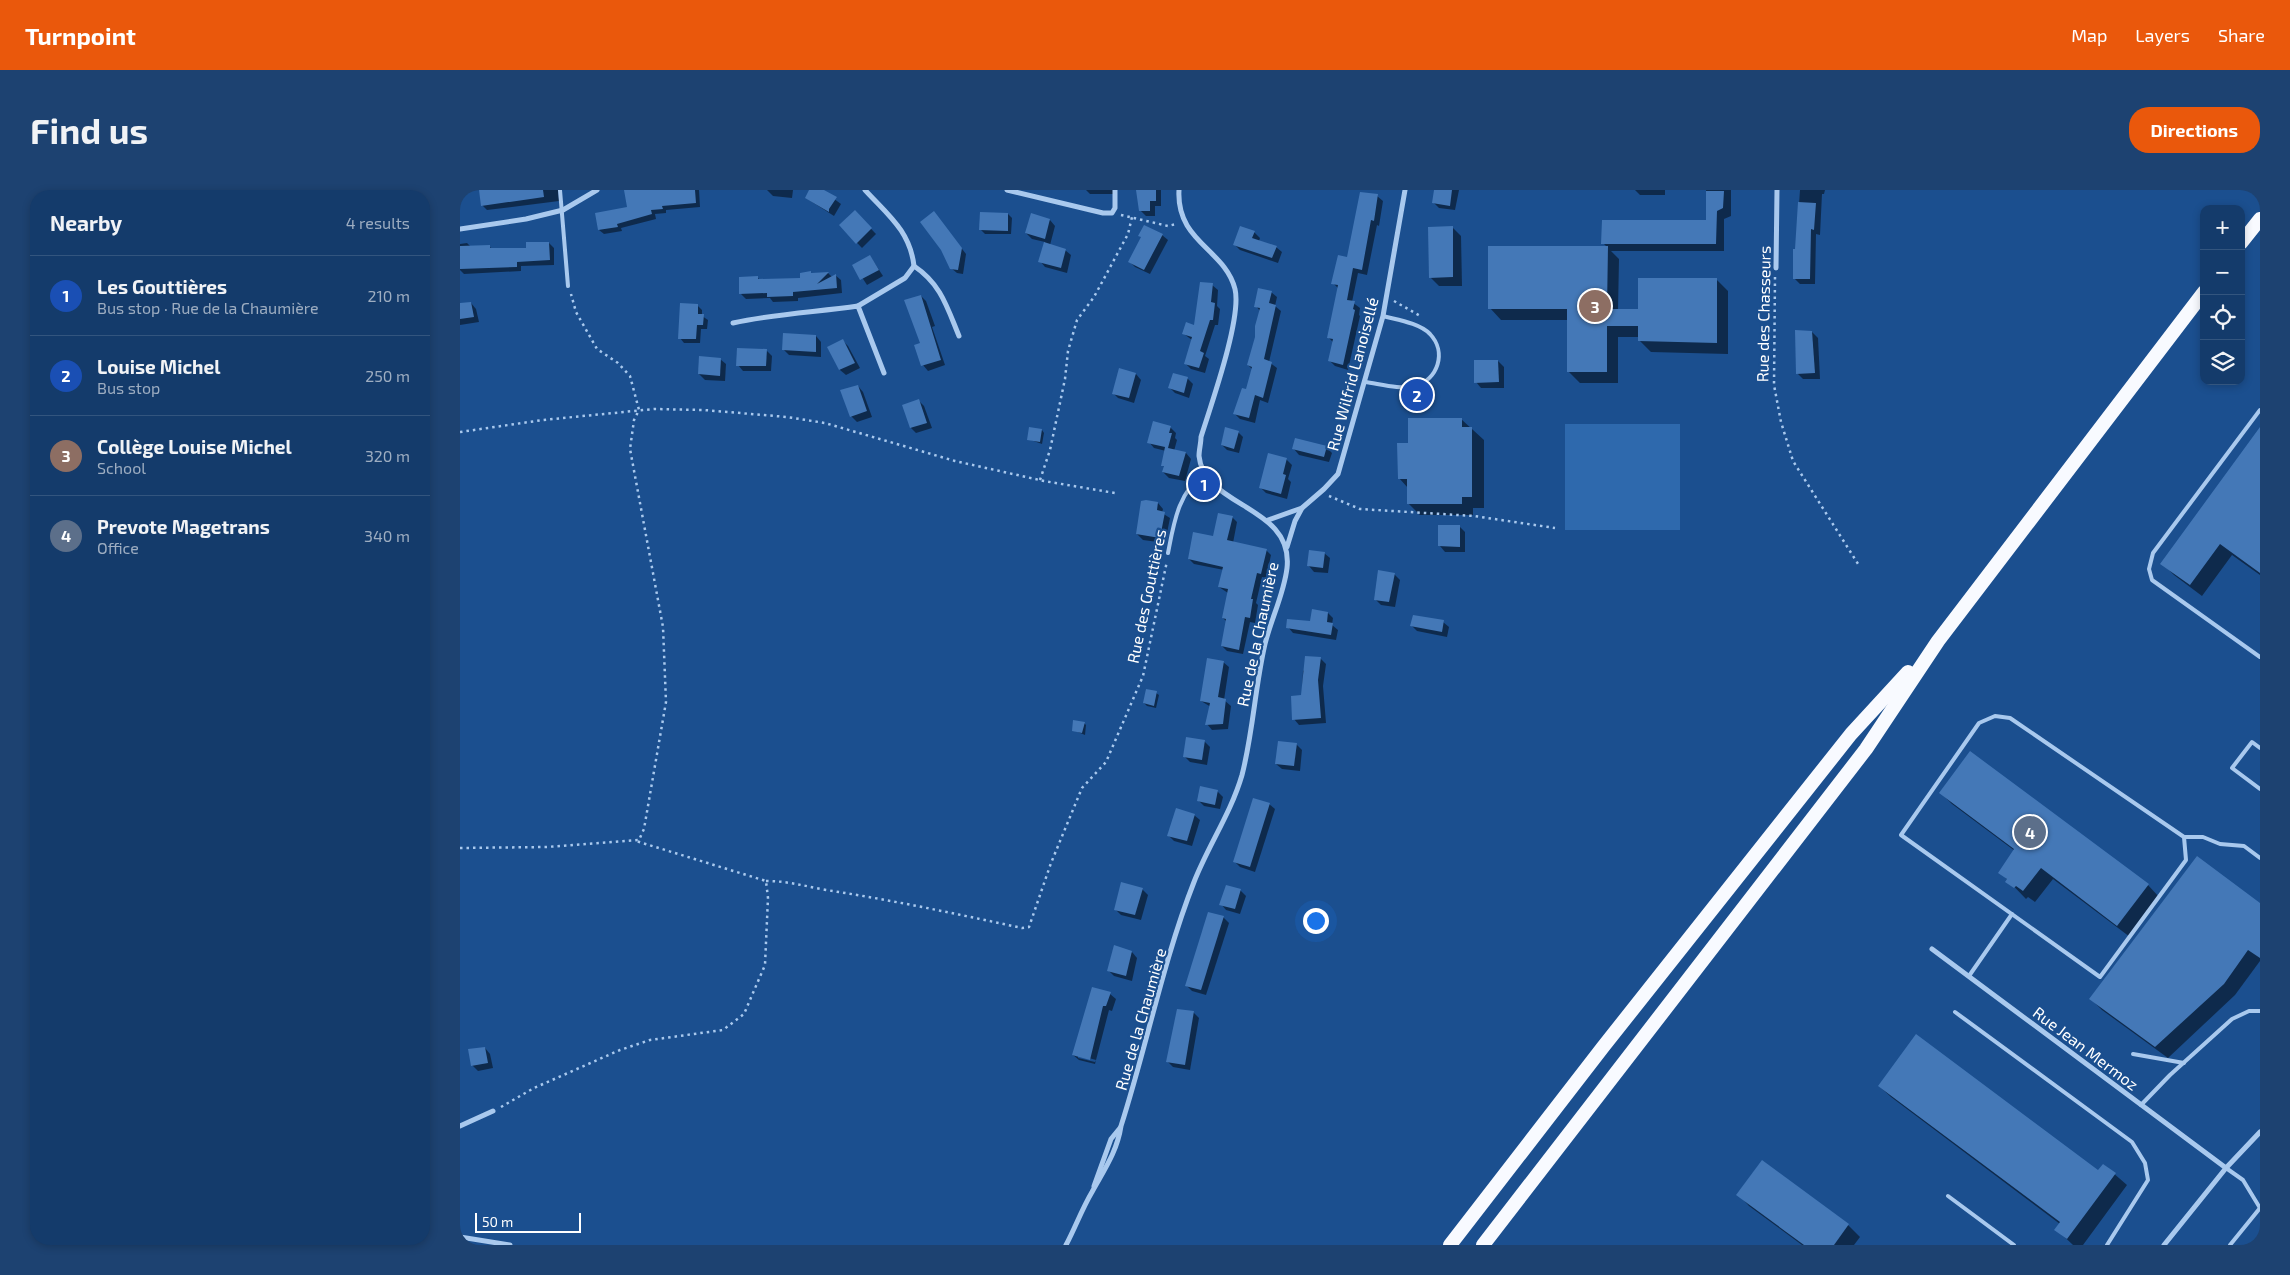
<!DOCTYPE html>
<meta charset="utf-8">
<style>
body{margin:0;font-family:"Exo 2",sans-serif;background:#1d4271;color:#f1f3f6}
.controls{position:absolute;right:15px;top:15px;display:grid;overflow:hidden;border-radius:10px;box-shadow:0 2px 8px #0003}
.controls button{width:45px;height:45px;display:grid;place-items:center;padding:0;border:0;border-bottom:1px solid #33557e;background:#143b6b;color:#f1f3f6;font:25px sans-serif}
.scale{position:absolute;left:15px;bottom:12px;width:106px;box-sizing:border-box;padding-left:5px;border:2px solid #fff;border-top:0;font-size:14px;line-height:18px;white-space:nowrap;color:#fff;-webkit-text-stroke:4px #1b4f8f;paint-order:stroke}
.you{position:absolute;left:855px;top:730px;width:18px;height:18px;margin:-12px;border:4px solid #fff;border-radius:50%;background:#1a73e8;box-shadow:0 0 0 8px #1a73e833}
.badge{display:grid;place-items:center;width:32px;height:32px;border-radius:50%;background:#ea580c;color:#fff;font-size:16px;font-weight:700}
.pin{position:absolute;translate:-50% -50%;border:2px solid #fff;box-shadow:0 1px 5px #0006}
.list{margin:0;padding:0;list-style:none}
h2{display:flex;justify-content:space-between;align-items:center;height:65px;margin:0;padding:0 20px;font-size:21px}
h2 small{font-size:16px;font-weight:400;color:#9dadc1}
.list li{display:grid;grid-template-columns:32px 1fr auto;gap:15px;align-items:center;box-sizing:border-box;height:80px;padding:0 20px;border-top:1px solid #33557e}
.list b{display:block;font-size:19px;white-space:nowrap}
.list p{margin:0;font-size:16px;white-space:nowrap;color:#9dadc1}
.list em{font-size:16px;font-style:normal;color:#9dadc1}
.icon{flex:none;width:28px;height:28px;fill:none;stroke:currentColor;stroke-width:2;stroke-linecap:round;stroke-linejoin:round}
.map{position:relative;flex:none;width:1800px;height:1055px;overflow:hidden;border-radius:20px}
header{display:flex;align-items:center;gap:30px;box-sizing:border-box;height:70px;padding:0 25px;background:#ea580c;color:#fff}
header strong{font-size:24px}
nav{display:flex;gap:28px;margin-inline-start:auto;font-size:18px}
.intro{display:flex;align-items:center;justify-content:space-between;box-sizing:border-box;height:120px;padding:0 30px}
h1{margin:0;font-size:35px}
.button{padding:12px 22px;border-radius:20px;background:#ea580c;color:#fff;font-size:18px;font-weight:700}
main{display:flex;gap:30px;padding:0 30px}
aside{flex:1;background:#143b6b;border-radius:20px;box-shadow:0 2px 8px #0003}
.map>svg:first-child{display:block}
.green{fill:#2e69ad}
.shadow{fill:#0007;fill-rule:evenodd}
.building{fill:#4478b7}
.lines{fill:none;stroke-linecap:round;stroke-linejoin:round}
.path{stroke:#a9c9ee;stroke-width:2.5;stroke-dasharray:2.5 4;stroke-linecap:butt}
.service{stroke:#a9c9ee;stroke-width:4}
.minor{stroke:#a9c9ee;stroke-width:5}
.trunk{stroke:#f8faff;stroke-width:14}
.labels{text-anchor:middle;dominant-baseline:central;stroke-width:4.5;stroke-linejoin:round;paint-order:stroke}
.street-label{font-size:16px;fill:#fff;stroke:#1b4f8f}
</style>
<header>
<strong>Turnpoint</strong>
<nav><a>Map</a><a>Layers</a><a>Share</a></nav>
</header>
<div class="intro"><h1>Find us</h1><a class="button">Directions</a></div>
<main>
<aside>
<h2>Nearby<small>4 results</small></h2>
<ul class="list">
<li><span class="badge" style="background:#1a4fb4">1</span><div><b>Les Gouttières</b><p>Bus stop · Rue de la Chaumière</p></div><em>210 m</em></li>
<li><span class="badge" style="background:#1a4fb4">2</span><div><b>Louise Michel</b><p>Bus stop</p></div><em>250 m</em></li>
<li><span class="badge" style="background:#8d6e63">3</span><div><b>Collège Louise Michel</b><p>School</p></div><em>320 m</em></li>
<li><span class="badge" style="background:#5c6f8a">4</span><div><b>Prevote Magetrans</b><p>Office</p></div><em>340 m</em></li>
</ul>
</aside>
<div class="map">
<svg width="1800" height="1055" viewBox="0 0 1800 1055">
<rect width="100%" height="100%" fill="#1b4f8f"/>
<rect class="green" x="1105" y="234" width="115" height="106"/>
<g class="shadow">
<polygon points="20,0 98,0 99,11 27,20 22,15"/>
<polygon points="165,0 239,0 240,17 206,20 206,23 195,24 196,29 161,38 162,41 144,44 139,40 169,18"/>
<polygon points="307,0 333,0 332,8 313,6"/>
<polygon points="351,0 362,0 381,14 374,26 346,8"/>
<polygon points="626,0 655,0 655,4 630,4"/>
<polygon points="677,0 701,0 701,16 695,16 695,26 686,26 680,20"/>
<polygon points="975,0 999,0 995,20 979,18 973,12"/>
<polygon points="1175,0 1205,0 1205,5 1180,5"/>
<polygon points="1246,0 1271,0 1271,26 1264,29 1264,61 1151,61 1159,69 1158,120 1179,120 1256,89 1268,101 1268,164 1191,162 1179,150 1179,147 1158,147 1158,193 1120,193 1108,181 1108,130 1041,130 1030,118 1147,57 1143,53 1247,31"/>
<polygon points="1340,0 1365,0 1364,4 1362,4 1360,45 1356,44 1355,94 1340,94 1334,88"/>
<polygon points="917,6 923,11 919,36 917,35 907,85 898,83 892,112 900,118 899,125 900,126 888,180 875,176 870,171 874,153 868,147 879,99 873,93 888,68"/>
<polygon points="395,22 416,44 402,58 380,35"/>
<polygon points="474,23 506,64 503,84 497,83 491,78"/>
<polygon points="548,24 552,28 551,44 525,44 521,40"/>
<polygon points="590,30 595,36 590,55 605,60 611,65 607,83 585,77 580,71 585,52 572,49 566,43"/>
<polygon points="993,38 1001,46 1002,96 979,96 970,87"/>
<polygon points="794,42 800,48 799,51 816,57 822,62 818,73 780,60 774,54"/>
<polygon points="702,45 708,50 690,84 675,77 670,72"/>
<polygon points="7,53 11,57 29,56 32,59 67,59 89,53 94,58 94,75 61,76 61,81 4,84 0,80 0,54"/>
<polygon points="410,66 423,86 407,95 394,75"/>
<polygon points="368,83 372,87 375,85 381,90 382,103 338,108 338,111 313,112 310,108 286,109 281,104 297,87 300,90 342,90 341,84"/>
<polygon points="752,95 758,100 757,116 760,119 758,135 755,135 745,166 749,169 745,183 731,179 725,173 732,150 724,144 735,136"/>
<polygon points="811,102 817,107 815,116 821,121 809,172 817,178 808,213 800,210 795,233 780,229 774,223 787,200 792,179 788,175 796,147 800,121 796,116"/>
<polygon points="461,106 466,111 475,136 472,137 485,175 468,181 463,175"/>
<polygon points="11,113 16,119 19,132 0,135 0,115"/>
<polygon points="237,115 242,120 242,126 248,130 247,139 241,139 240,153 224,153 220,148"/>
<polygon points="1352,142 1358,148 1360,189 1343,189 1337,183"/>
<polygon points="356,146 361,152 361,167 329,165 324,160"/>
<polygon points="383,151 388,156 400,178 386,185 380,180 369,158"/>
<polygon points="306,160 312,166 311,181 283,181 278,175"/>
<polygon points="260,169 266,174 265,191 245,190 239,184"/>
<polygon points="1038,171 1044,177 1044,198 1021,198 1016,192"/>
<polygon points="676,184 681,190 674,213 658,208 653,203"/>
<polygon points="714,184 728,189 733,194 729,208 715,203 710,198"/>
<polygon points="398,196 403,202 412,227 397,232 391,226"/>
<polygon points="459,211 464,216 472,238 456,243 451,238"/>
<polygon points="1001,229 1024,250 1024,318 1013,318 1013,325 960,325 948,313 948,298 939,288 949,254"/>
<polygon points="710,237 716,243 715,248 717,250 714,261 726,263 731,269 725,291 709,288 703,282 705,277 702,275 706,261 694,258 689,252"/>
<polygon points="1800,239 1800,385 1772,365 1742,406 1714,385 1702,373"/>
<polygon points="582,240 584,243 582,254 568,249"/>
<polygon points="778,242 783,247 779,263 767,260 762,255"/>
<polygon points="866,257 872,263 869,272 839,265 834,259"/>
<polygon points="826,269 832,275 828,289 831,292 827,309 806,303 801,298"/>
<polygon points="698,313 703,319 702,323 710,328 705,353 683,350 677,344"/>
<polygon points="772,327 777,332 773,353 806,360 811,365 806,388 802,387 796,413 798,415 795,433 790,432 783,464 767,461 762,456 767,432 763,428 768,403 759,397 764,380 734,374 729,369 754,348"/>
<polygon points="1000,337 1005,342 1005,362 985,362 980,356"/>
<polygon points="864,363 870,368 868,383 854,382 849,376"/>
<polygon points="934,384 940,390 935,417 921,415 915,409"/>
<polygon points="868,423 873,428 872,435 878,440 876,450 833,443 828,437 851,433"/>
<polygon points="983,432 989,437 987,447 957,441 952,436"/>
<polygon points="860,468 866,474 863,496 866,533 839,535 834,529 842,506 843,481"/>
<polygon points="763,472 769,477 764,510 771,516 768,539 752,540 747,534 751,517 741,511"/>
<polygon points="696,503 699,505 696,518 687,516 684,513"/>
<polygon points="624,533 626,535 625,545 613,540"/>
<polygon points="744,551 750,557 747,575 730,572 724,566"/>
<polygon points="836,554 842,560 840,581 822,579 816,574"/>
<polygon points="757,601 763,607 760,619 744,616 739,611"/>
<polygon points="1481,603 1688,695 1699,707 1670,747 1593,689 1575,712 1568,707 1566,709 1540,682 1555,661 1492,614"/>
<polygon points="809,614 815,619 795,682 780,677 775,672"/>
<polygon points="734,625 740,630 732,656 714,651 709,646"/>
<polygon points="682,699 688,705 681,730 661,725 656,720"/>
<polygon points="780,700 786,706 780,724 766,720 761,714"/>
<polygon points="1800,714 1800,771 1775,805 1708,868 1642,820 1631,809"/>
<polygon points="763,727 769,733 746,805 732,801 727,796"/>
<polygon points="672,762 677,768 672,791 654,786 648,780"/>
<path d="M650,804L656,809L652,821L649,820L635,874L619,870L613,865ZM618,865L636,870L635,872L618,868Z"/>
<polygon points="733,822 739,828 730,880 713,877 708,872"/>
<polygon points="25,858 30,864 33,878 18,881 12,875"/>
<polygon points="1419,896 1639,982 1644,975 1667,995 1623,1055 1613,1055 1596,1039 1600,1034 1431,907"/>
<polygon points="1278,1004 1388,1035 1400,1047 1394,1055 1342,1055 1289,1016"/>
</g>
<g class="building">
<polygon points="19,0 83,0 84,7 21,16"/>
<polygon points="164,0 235,0 236,13 202,16 203,19 191,20 192,24 157,34 158,37 138,40 135,23 167,17"/>
<polygon points="349,0 364,0 377,7 369,19 369,22 345,8"/>
<polygon points="676,0 696,0 696,11 690,11 690,21 679,21"/>
<polygon points="974,0 992,0 990,16 972,13"/>
<polygon points="1246,1 1264,1 1263,18 1257,21 1256,54 1141,54 1142,30 1246,30"/>
<polygon points="900,2 918,4 914,31 911,30 902,80 893,78 887,110 895,111 893,119 895,120 883,175 868,171 873,149 867,148 878,95 871,94 878,65 887,67"/>
<polygon points="1338,12 1356,13 1354,40 1351,39 1350,89 1333,89 1333,59 1335,59"/>
<polygon points="395,20 412,38 396,54 379,35"/>
<polygon points="474,21 502,58 498,80 490,79 481,60 460,32"/>
<polygon points="520,22 548,23 548,41 519,40"/>
<polygon points="571,23 590,29 585,49 565,43"/>
<polygon points="684,35 703,44 684,80 668,72 681,47 678,46"/>
<polygon points="780,36 795,41 792,48 817,56 812,68 773,55"/>
<polygon points="993,36 993,87 969,88 968,37"/>
<polygon points="66,52 89,52 90,70 57,72 57,77 0,79 0,56 30,55 30,58 66,58"/>
<polygon points="584,52 606,59 601,78 578,72"/>
<polygon points="1028,56 1148,56 1147,119 1178,119 1178,88 1257,88 1257,153 1178,151 1178,136 1147,136 1147,182 1107,182 1107,119 1028,119"/>
<polygon points="410,65 419,80 400,90 392,75"/>
<polygon points="351,81 351,83 369,82 357,94 376,84 377,98 333,102 333,106 307,107 307,103 279,104 279,87 298,86 298,89 340,88 340,83"/>
<polygon points="740,92 753,93 751,112 755,113 753,130 750,130 740,161 744,163 739,178 724,174 732,147 722,144 726,132 734,135"/>
<polygon points="798,98 812,101 809,113 816,115 804,169 812,172 803,208 795,205 789,228 773,224 782,198 786,199 792,177 787,175 795,147 795,136 800,118 794,117"/>
<polygon points="461,105 481,170 461,176 454,155 460,153 444,110"/>
<polygon points="11,112 14,127 0,129 0,113"/>
<polygon points="220,113 238,114 238,124 244,124 243,135 237,135 236,149 218,149"/>
<polygon points="1335,140 1352,141 1355,183 1336,184"/>
<polygon points="323,143 356,145 356,162 322,160"/>
<polygon points="383,149 395,173 379,180 367,157"/>
<polygon points="277,158 307,159 306,176 276,176"/>
<polygon points="239,166 261,168 260,186 238,184"/>
<polygon points="1014,170 1038,170 1039,192 1014,193"/>
<polygon points="659,178 676,183 669,208 652,204"/>
<polygon points="713,183 728,187 724,203 708,198"/>
<polygon points="398,195 407,221 390,227 380,200"/>
<polygon points="459,209 467,233 450,238 442,215"/>
<polygon points="948,228 1002,228 1002,237 1012,237 1012,307 1002,307 1002,314 947,314 947,289 938,289 937,253 948,253"/>
<polygon points="693,231 711,236 709,243 712,243 708,258 726,262 719,286 702,282 704,276 701,276 705,257 687,253"/>
<polygon points="569,237 582,239 580,252 567,250"/>
<polygon points="765,237 779,241 774,259 761,255"/>
<polygon points="1800,237 1800,383 1760,354 1730,395 1700,374"/>
<polygon points="835,248 867,256 864,267 832,259"/>
<polygon points="808,263 827,268 823,284 826,285 821,304 799,298"/>
<polygon points="686,310 698,312 697,320 705,322 700,348 676,344 681,311"/>
<polygon points="758,323 773,326 767,350 807,359 801,384 797,383 791,409 793,409 790,428 785,427 779,460 761,456 766,429 762,428 768,399 758,397 763,377 728,369 733,342 753,346"/>
<polygon points="978,335 1000,335 1000,357 978,356"/>
<polygon points="849,360 865,362 863,378 847,376"/>
<polygon points="918,380 935,383 929,412 914,410"/>
<polygon points="852,419 868,422 867,432 873,433 871,445 826,438 827,429 850,431"/>
<polygon points="953,425 984,430 982,442 950,436"/>
<polygon points="845,466 861,467 858,490 861,528 832,530 831,506 841,505"/>
<polygon points="747,468 764,471 758,507 766,509 763,534 745,535 750,513 740,511"/>
<polygon points="686,499 697,501 694,516 683,513"/>
<polygon points="613,530 625,532 622,543 612,541"/>
<polygon points="726,547 745,550 742,570 723,567"/>
<polygon points="818,551 837,553 834,576 815,574"/>
<polygon points="1510,561 1689,694 1657,736 1581,678 1563,701 1556,696 1554,698 1545,692 1547,689 1538,683 1554,659 1479,603"/>
<polygon points="740,596 758,600 755,615 737,611"/>
<polygon points="793,608 810,613 790,677 773,672"/>
<polygon points="716,618 735,624 727,651 707,646"/>
<polygon points="1737,666 1800,713 1800,768 1788,760 1764,794 1695,857 1629,809"/>
<polygon points="661,692 683,698 675,725 654,720"/>
<polygon points="766,695 781,699 775,719 759,715"/>
<polygon points="748,722 764,726 741,800 725,796"/>
<polygon points="654,755 672,761 666,786 647,781"/>
<polygon points="632,797 651,802 646,816 643,816 630,870 612,865"/>
<polygon points="717,819 734,821 725,875 706,872"/>
<polygon points="1456,844 1638,980 1643,974 1656,983 1607,1049 1594,1040 1600,1032 1418,896"/>
<polygon points="25,857 28,873 11,876 8,859"/>
<polygon points="1302,970 1389,1034 1374,1055 1344,1055 1276,1005"/>
</g>
<g class="lines">
<g class="path">
<polyline points="661,25 708,36 716,34"/>
<polyline points="1315,87 1314,195 1321,232 1333,271 1400,377"/>
<polyline points="934,111 962,127"/>
<polyline points="0,242 83,230 194,219 244,220 327,227 365,233 495,271 584,291 655,303"/>
<polyline points="580,290 590,260 605,189 608,161 617,130 634,107 668,44 672,27"/>
<polyline points="869,306 900,319 1014,326 1095,338"/>
<polyline points="0,658 86,657 179,650 184,639 206,512 203,437 170,259 174,230 179,220 170,186 158,173 137,159 116,122 111,104"/>
<path d="M306,691C327,691 345,696 366,700C432,710 497,724 562,738L569,737L591,673L622,598L646,572L683,486L707,371"/>
<polyline points="41,917 74,898 160,860 190,850 263,840 284,824 305,775 308,708 306,691 176,651"/>
</g>
<g class="service">
<polyline points="100,0 108,96"/>
<path d="M905,192C920,194 940,200 955,196C978,190 987,162 970,144C959,133 938,130 923,126"/>
<polyline points="1800,220 1693,363 1689,379 1692,390 1800,467"/>
<path d="M708,363C714,332 718,303 745,282"/>
<polyline points="1800,558 1792,552 1772,578 1800,599"/>
<polyline points="1724,647 1726,670 1640,787 1441,645 1519,533 1535,526 1550,528 1724,647 1743,647 1760,654 1784,656 1800,668"/>
<polyline points="1509,786 1552,724"/>
<polyline points="1495,822 1672,952 1685,973 1688,990 1647,1055"/>
<polyline points="1673,864 1724,873"/>
<polyline points="1681,915 1710,885 1772,829 1789,821 1800,821"/>
<polyline points="1766,978 1783,990 1800,1018"/>
<polyline points="1488,1006 1554,1055"/>
<polyline points="1770,1055 1800,1018"/>
</g>
<g class="minor">
<path d="M405,0C428,25 450,41 454,76C481,94 487,117 499,146"/>
<polyline points="547,0 643,23 652,23 655,18 655,0"/>
<polyline points="0,39 66,29 103,20 137,0"/>
<polyline points="1316,78 1317,0"/>
<polyline points="398,116 445,88 454,76"/>
<path d="M273,133C314,124 356,122 398,116L424,183"/>
<polyline points="808,330 842,318"/>
<polyline points="827,357 835,331 842,318 864,299 878,284 923,126 945,0"/>
<polyline points="1472,759 1766,978"/>
<polyline points="0,936 33,921"/>
<polyline points="634,996 651,949 660,938"/>
<polyline points="0,1047 50,1055"/>
<path d="M606,1055C615,1038 622,1019 632,1002C644,980 657,962 661,936C687,855 703,771 734,692C748,656 771,623 782,585C793,543 795,497 805,454C811,429 824,404 827,378C834,315 744,318 739,266C739,260 741,253 741,247C751,215 782,128 775,99C765,59 716,52 719,0"/>
<polyline points="1704,1055 1766,978 1800,942"/>
</g>
<g class="trunk">
<polyline points="1781,53 1800,29"/>
<polyline points="990,1055 1143,857 1391,544 1448,482"/>
<polyline points="1023,1055 1406,559 1478,451 1744,102"/>
</g>
</g>
<g class="labels">
<g class="street-label">
<text transform="translate(1303 124) rotate(-89)">Rue des Chasseurs</text>
<text transform="translate(892 184) rotate(-75)">Rue Wilfrid Lanoisellé</text>
<text transform="translate(686 406) rotate(-78)">Rue des Gouttières</text>
<text transform="translate(797 444) rotate(-78)">Rue de la Chaumière</text>
<text transform="translate(680 829) rotate(-74)">Rue de la Chaumière</text>
<text transform="translate(1626 858) rotate(37)">Rue Jean Mermoz</text>
</g>
</g>
</svg>
<div class="controls">
<button>+</button>
<button>−</button>
<button><svg class="icon" aria-label="locate" viewBox="0 0 24 24"><circle cx="12" cy="12" r="6"/><path d="M12 2v4M12 18v4M2 12h4M18 12h4"/></svg></button>
<button><svg class="icon" aria-label="layers" viewBox="0 0 24 24"><path d="M12 4l9 5-9 5-9-5zM3 14l9 5 9-5"/></svg></button>
</div>
<div class="scale">50 m</div>
<div class="you"></div>
<div class="pin badge" style="left:744px;top:294px;background:#1a4fb4">1</div>
<div class="pin badge" style="left:957px;top:205px;background:#1a4fb4">2</div>
<div class="pin badge" style="left:1135px;top:116px;background:#8d6e63">3</div>
<div class="pin badge" style="left:1570px;top:642px;background:#5c6f8a">4</div>
</div>
</main>
